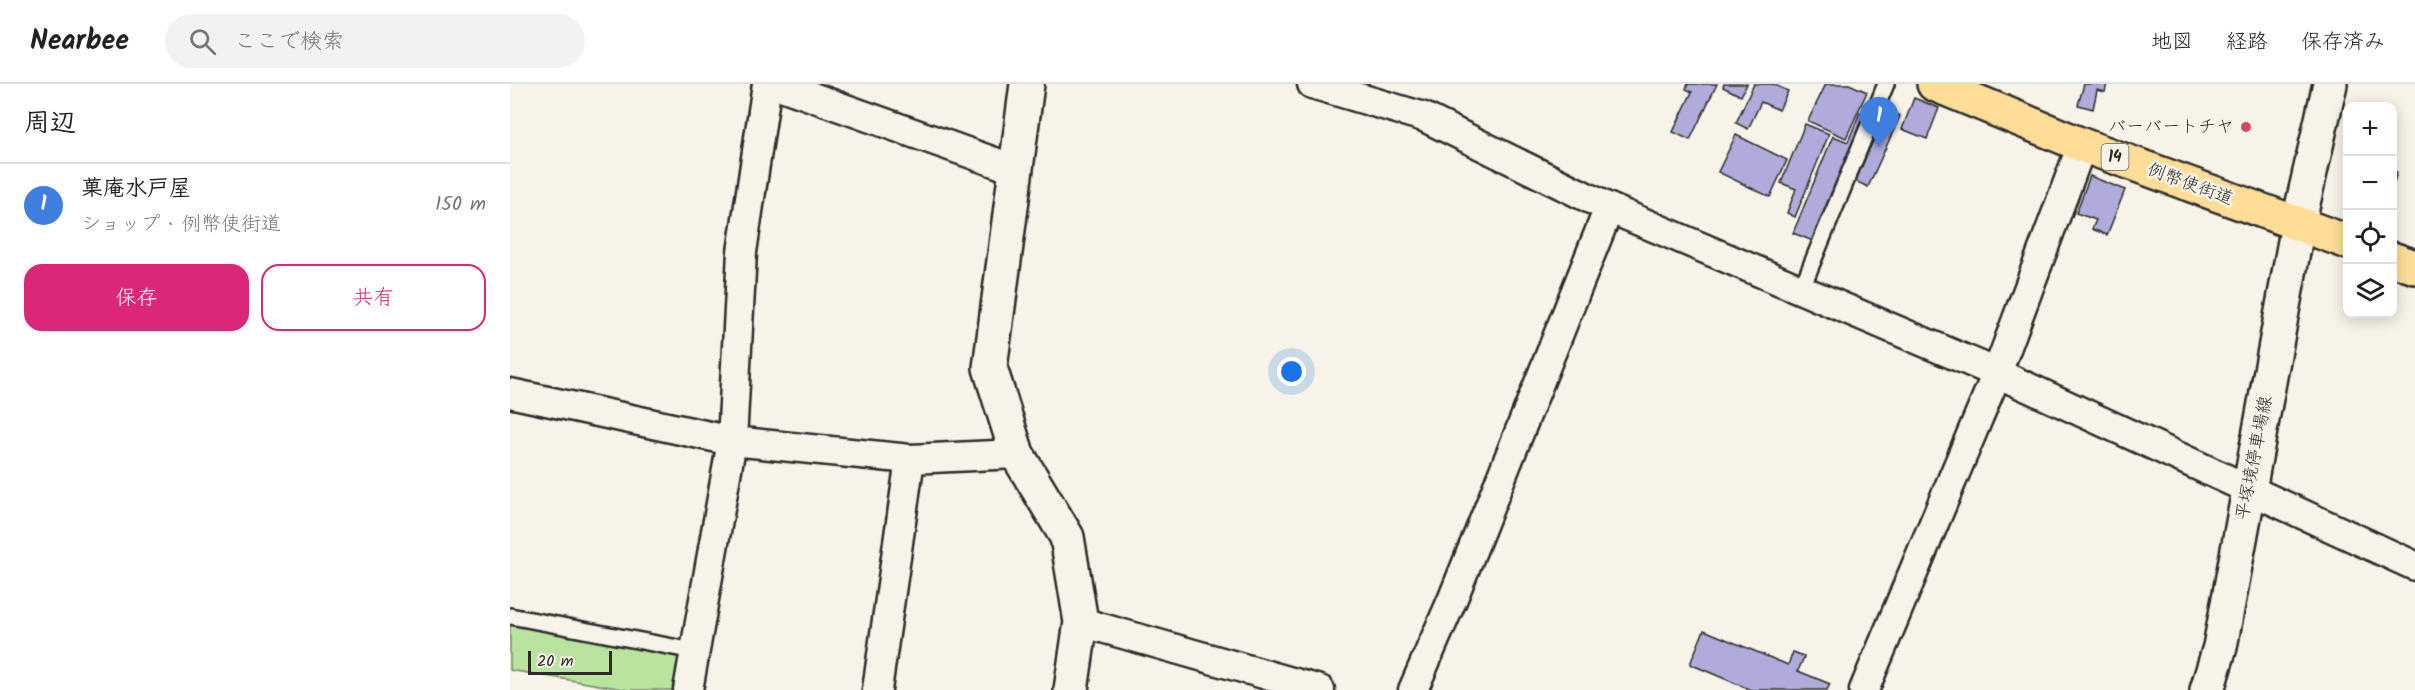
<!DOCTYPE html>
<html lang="ja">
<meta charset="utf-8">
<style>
body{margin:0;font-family:Kalam,"Klee One",sans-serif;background:#f2f2f2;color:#222}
.controls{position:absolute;right:18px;top:18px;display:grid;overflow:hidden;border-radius:12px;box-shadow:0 3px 15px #0003}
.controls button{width:54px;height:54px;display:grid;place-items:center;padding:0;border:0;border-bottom:2px solid #e0e0e0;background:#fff;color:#222;font:30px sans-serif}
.scale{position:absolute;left:18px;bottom:15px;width:84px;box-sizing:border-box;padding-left:6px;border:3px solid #2b2b2b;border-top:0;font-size:16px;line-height:21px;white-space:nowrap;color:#2b2b2b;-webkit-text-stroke:4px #f7f3e8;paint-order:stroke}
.you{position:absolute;left:782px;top:288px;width:21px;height:21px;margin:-15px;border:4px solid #fff;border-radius:50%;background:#1a73e8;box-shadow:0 0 0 9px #1a73e833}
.badge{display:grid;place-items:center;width:39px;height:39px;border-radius:50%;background:#db2777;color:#fff;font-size:20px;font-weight:700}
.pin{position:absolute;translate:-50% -50px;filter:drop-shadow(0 2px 3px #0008)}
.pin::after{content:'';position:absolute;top:32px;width:21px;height:18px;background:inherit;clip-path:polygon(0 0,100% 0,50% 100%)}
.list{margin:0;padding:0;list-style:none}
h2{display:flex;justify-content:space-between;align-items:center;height:78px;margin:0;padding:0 24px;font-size:26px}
h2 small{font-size:20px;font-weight:400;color:#767676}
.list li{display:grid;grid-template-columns:39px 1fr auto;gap:18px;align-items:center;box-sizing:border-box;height:84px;padding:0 24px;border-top:2px solid #e0e0e0}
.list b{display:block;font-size:22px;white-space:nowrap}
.list p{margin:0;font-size:20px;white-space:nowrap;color:#767676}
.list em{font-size:20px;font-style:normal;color:#767676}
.actions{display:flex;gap:12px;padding:18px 24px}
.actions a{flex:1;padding:14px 0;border:2px solid #db2777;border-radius:18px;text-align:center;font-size:21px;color:#db2777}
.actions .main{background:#db2777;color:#fff}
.icon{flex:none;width:33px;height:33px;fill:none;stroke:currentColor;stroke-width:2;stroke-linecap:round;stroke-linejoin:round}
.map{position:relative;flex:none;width:1905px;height:606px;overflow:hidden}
header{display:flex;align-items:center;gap:36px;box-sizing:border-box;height:84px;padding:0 30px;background:#fff;border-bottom:2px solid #e0e0e0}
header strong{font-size:28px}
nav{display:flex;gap:33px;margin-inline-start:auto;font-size:21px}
.search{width:420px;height:54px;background:#f2f2f2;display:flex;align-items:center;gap:15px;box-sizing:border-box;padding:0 21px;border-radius:33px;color:#767676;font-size:22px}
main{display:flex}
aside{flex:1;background:#fff}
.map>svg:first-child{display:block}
.green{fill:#bae39f;stroke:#728765;stroke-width:1.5}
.building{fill:#b1abdc;stroke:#2b2b2b;stroke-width:1.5}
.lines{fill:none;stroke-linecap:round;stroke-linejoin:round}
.service-casing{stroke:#2b2b2b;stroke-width:20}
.minor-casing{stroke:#2b2b2b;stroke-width:33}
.tertiary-casing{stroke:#2b2b2b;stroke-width:38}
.secondary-casing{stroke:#2b2b2b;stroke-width:38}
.primary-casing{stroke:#2b2b2b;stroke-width:38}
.service{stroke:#f7f3e8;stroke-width:15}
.minor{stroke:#f7f3e8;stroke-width:28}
.tertiary{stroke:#f7f3e8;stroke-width:33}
.secondary{stroke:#f7f3e8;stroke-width:33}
.primary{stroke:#fedd96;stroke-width:33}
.poi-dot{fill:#d1495b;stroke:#f7f3e8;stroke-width:2}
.labels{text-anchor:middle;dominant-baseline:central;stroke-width:5;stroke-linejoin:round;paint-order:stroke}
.shield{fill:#f7f3e8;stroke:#686764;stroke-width:1.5}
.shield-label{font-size:16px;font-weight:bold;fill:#2b2b2b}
.poi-label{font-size:18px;fill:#2b2b2b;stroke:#f7f3e8;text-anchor:end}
.street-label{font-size:18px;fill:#2b2b2b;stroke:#f7f3e8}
</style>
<header>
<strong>Nearbee</strong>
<div class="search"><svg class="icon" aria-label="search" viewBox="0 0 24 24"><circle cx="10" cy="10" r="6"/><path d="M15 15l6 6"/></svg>ここで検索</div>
<nav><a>地図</a><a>経路</a><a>保存済み</a></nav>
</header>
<main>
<aside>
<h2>周辺<small></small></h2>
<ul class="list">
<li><span class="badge" style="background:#3f7fe0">1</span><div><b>菓庵水戸屋</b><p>ショップ · 例幣使街道</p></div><em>150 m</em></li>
</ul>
<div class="actions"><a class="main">保存</a><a>共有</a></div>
</aside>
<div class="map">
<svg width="1905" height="606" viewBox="0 0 1905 606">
<rect width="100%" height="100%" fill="#f7f3e8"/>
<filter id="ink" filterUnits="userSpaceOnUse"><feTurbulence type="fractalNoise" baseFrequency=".0167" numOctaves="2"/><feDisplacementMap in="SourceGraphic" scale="12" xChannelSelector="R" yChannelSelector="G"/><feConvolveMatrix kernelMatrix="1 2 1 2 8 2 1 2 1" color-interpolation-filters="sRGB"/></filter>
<g filter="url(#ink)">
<polygon class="green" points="0,540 177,572 170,606 119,606 0,586"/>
<g class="building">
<polygon points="1178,0 1207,0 1180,56 1163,48 1182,8 1176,5"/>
<polygon points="1214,0 1237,0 1231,12 1213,3"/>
<polygon points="1244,0 1263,0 1278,7 1269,26 1251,18 1238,45 1226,39"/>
<polygon points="1316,0 1339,0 1357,8 1336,54 1298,37"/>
<polygon points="1574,0 1597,0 1595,8 1587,6 1583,25 1568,21"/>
<polygon points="1404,14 1429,24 1417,55 1392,45"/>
<polygon points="1377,26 1390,32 1358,103 1345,97"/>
<polygon points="1350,28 1355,31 1303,157 1283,149 1323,52 1338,58"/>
<polygon points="1295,40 1319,50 1285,133 1277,129 1286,105 1271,99"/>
<polygon points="1226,51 1277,76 1260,113 1208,88"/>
<polygon points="1882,87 1887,88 1882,106"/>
<polygon points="1580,92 1615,106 1597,151 1582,145 1586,136 1566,129"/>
<polygon points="1194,546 1278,581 1283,568 1294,573 1288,587 1320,600 1317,606 1241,606 1180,580"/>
</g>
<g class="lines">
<g class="service-casing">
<g id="service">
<polyline points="1291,206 1376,0"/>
<polyline points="0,532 184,567"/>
</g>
</g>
<g class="minor-casing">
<g id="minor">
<polyline points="266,0 504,85"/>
<polyline points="802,0 914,33 1099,124 1487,289 1905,482"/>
<polyline points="0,309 222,357 400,375 507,370"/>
<polyline points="571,538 810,606"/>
<polyline points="178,606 222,357 232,168 257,0"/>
<polyline points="367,606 400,375"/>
<polyline points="903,606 943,514 1099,124"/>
<polyline points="1354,606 1487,289 1572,61"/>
</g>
</g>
<g class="tertiary-casing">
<polyline id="tertiary" points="517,0 480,284 507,370 557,453 571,538 561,606"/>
</g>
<g class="secondary-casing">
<polyline id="secondary" points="1697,606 1710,563 1788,141 1820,0"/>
</g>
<g class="primary-casing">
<g id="primary">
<polyline points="1424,0 1572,61 1838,158"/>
<polyline points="1882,175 1905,183"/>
</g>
</g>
<use href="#service" class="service"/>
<use href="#minor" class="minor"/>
<use href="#tertiary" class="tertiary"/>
<use href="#secondary" class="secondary"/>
<use href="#primary" class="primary"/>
</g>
</g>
<circle class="poi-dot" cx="1736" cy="43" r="6"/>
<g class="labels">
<rect class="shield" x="1591.5" y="60" width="27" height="26" rx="4.5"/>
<g class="shield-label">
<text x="1605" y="73">14</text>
</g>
<g class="poi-label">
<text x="1724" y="43">バーバートチヤ</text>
</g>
<g class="street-label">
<text transform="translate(1680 101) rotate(20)">例幣使街道</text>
<text transform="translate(1745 374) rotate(-79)">平塚境停車場線</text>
</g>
</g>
</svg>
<div class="controls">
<button>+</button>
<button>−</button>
<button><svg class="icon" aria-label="locate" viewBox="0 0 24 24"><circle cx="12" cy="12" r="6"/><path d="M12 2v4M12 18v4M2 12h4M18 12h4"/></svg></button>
<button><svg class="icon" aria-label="layers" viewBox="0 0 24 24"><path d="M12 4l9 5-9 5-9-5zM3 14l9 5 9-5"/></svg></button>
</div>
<div class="scale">20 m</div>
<div class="you"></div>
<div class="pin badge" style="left:1369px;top:63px;background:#3f7fe0">1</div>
</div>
</main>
